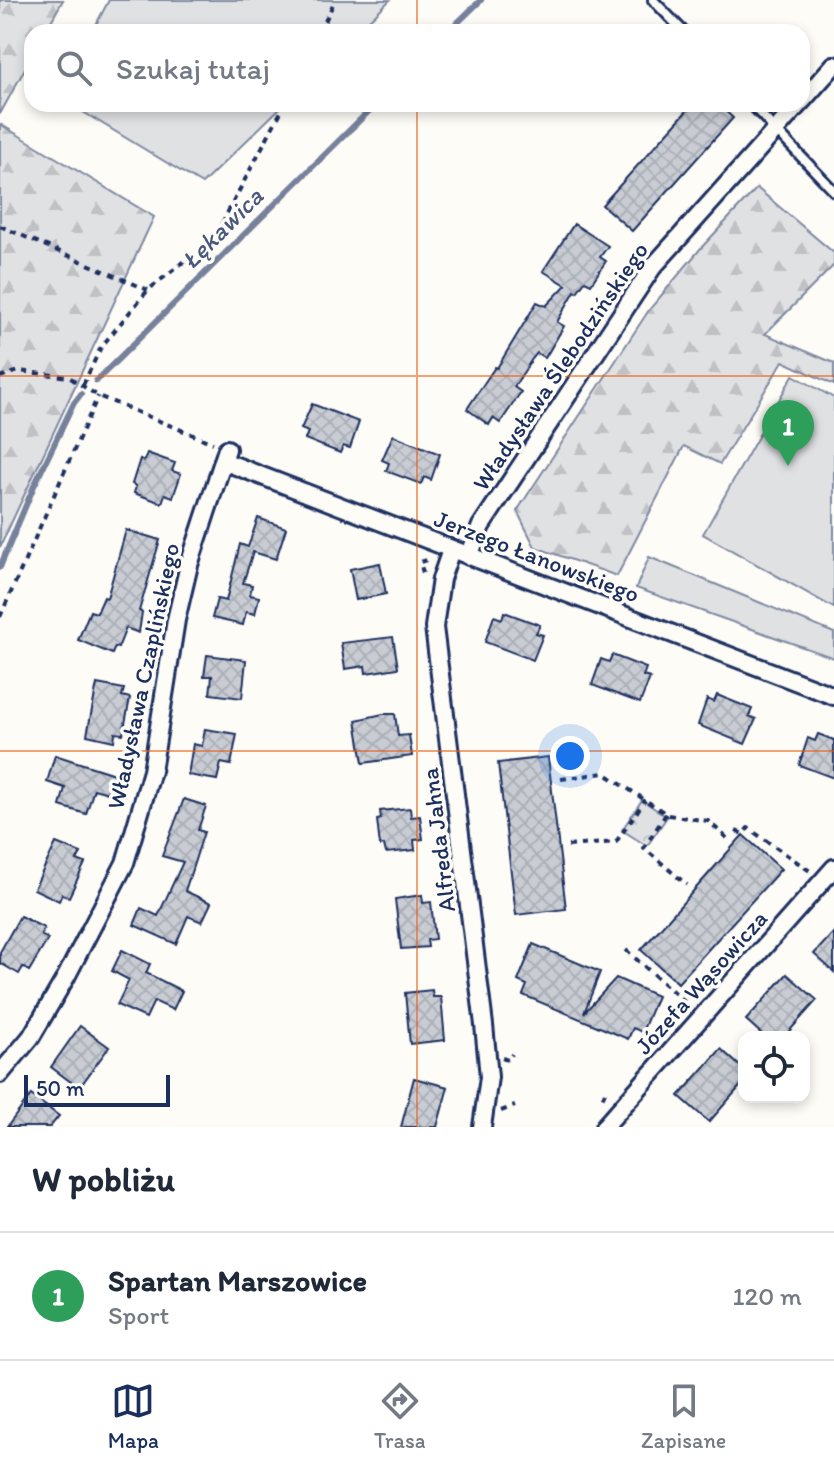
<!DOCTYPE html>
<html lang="pl">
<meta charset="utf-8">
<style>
body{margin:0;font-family:Itim,sans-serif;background:#f2f2f3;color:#1f2937}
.controls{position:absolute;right:24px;bottom:24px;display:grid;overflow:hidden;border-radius:16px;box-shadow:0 4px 12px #0003}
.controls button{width:72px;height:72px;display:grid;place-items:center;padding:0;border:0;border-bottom:2px solid #e0e1e3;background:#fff;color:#1f2937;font:40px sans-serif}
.scale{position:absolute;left:24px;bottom:20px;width:146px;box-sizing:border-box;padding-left:8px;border:4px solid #1b2f5e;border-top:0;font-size:22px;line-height:28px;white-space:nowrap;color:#1b2f5e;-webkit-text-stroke:6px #fdfcf7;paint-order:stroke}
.you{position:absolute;left:570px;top:756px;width:28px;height:28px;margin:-20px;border:6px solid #fff;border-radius:50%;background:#1a73e8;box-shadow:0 0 0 12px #1a73e833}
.badge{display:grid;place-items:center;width:52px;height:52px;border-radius:50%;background:#1b2f5e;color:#fff;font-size:26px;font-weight:700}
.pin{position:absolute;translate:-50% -66px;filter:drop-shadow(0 2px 4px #0008)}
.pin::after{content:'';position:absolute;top:42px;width:28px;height:24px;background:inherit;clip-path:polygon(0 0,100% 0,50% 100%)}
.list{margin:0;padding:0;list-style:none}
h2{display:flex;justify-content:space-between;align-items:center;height:104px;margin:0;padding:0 32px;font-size:34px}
h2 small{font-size:26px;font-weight:400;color:#747a83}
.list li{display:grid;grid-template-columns:52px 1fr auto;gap:24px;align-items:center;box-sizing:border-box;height:128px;padding:0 32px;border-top:2px solid #e0e1e3}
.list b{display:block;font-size:30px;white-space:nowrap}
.list p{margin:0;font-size:26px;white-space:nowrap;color:#747a83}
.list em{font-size:26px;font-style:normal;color:#747a83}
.icon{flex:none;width:44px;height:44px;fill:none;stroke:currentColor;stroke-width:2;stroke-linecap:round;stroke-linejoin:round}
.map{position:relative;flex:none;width:834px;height:1127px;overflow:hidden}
.search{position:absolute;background:#fff;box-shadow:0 4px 12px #0003;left:24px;right:24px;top:24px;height:88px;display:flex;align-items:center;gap:20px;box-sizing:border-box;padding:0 28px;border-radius:24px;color:#747a83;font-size:30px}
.sheet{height:232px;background:#fff}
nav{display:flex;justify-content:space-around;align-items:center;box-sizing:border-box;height:112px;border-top:2px solid #e0e1e3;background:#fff;font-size:22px;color:#747a83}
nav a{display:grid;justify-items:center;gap:4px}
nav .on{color:#1b2f5e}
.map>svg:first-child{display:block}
.grass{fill:#e0e1e3;stroke:#7e88a0;stroke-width:2}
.forest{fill:url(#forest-firs);stroke:#7e88a0;stroke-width:2}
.park{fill:url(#park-crowns);stroke:#7e88a0;stroke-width:2}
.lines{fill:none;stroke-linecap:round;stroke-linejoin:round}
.stream{stroke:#76819c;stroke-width:6}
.building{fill:url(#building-cross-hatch);stroke:#1b2f5e;stroke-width:2}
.lane-casing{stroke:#1b2f5e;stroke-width:14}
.street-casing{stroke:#1b2f5e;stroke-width:22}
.path{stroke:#1b2f5e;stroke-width:4;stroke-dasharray:6 6;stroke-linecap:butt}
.lane{stroke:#fdfcf7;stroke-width:8}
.street{stroke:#fdfcf7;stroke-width:16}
.grid{fill:none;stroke:#e8590c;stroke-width:2;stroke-opacity:0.55}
.labels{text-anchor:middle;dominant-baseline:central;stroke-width:7;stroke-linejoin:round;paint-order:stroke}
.street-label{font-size:24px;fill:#1b2f5e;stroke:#fdfcf7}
.water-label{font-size:26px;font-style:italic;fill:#49587d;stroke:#fdfcf7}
</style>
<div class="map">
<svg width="834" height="1127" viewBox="0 0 834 1127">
<defs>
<pattern id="forest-firs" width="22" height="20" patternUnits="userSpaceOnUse" patternTransform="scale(2)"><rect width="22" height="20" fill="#e0e1e3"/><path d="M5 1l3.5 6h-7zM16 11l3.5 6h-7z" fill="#c0c1c5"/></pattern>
<pattern id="park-crowns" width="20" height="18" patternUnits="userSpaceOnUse" patternTransform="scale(2)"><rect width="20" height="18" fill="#e0e1e3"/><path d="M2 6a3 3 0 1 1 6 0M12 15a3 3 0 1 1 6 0" fill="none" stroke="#c0c1c5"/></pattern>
<pattern id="building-cross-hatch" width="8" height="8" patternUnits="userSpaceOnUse" patternTransform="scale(2)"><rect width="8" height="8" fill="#c9ccd3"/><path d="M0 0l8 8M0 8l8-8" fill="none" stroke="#acb0b8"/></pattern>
</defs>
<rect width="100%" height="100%" fill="#fdfcf7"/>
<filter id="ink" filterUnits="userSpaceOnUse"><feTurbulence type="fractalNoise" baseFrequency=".0125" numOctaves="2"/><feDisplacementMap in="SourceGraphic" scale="16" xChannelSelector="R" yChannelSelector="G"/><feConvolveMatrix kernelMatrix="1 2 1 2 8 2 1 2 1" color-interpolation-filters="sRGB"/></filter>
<g filter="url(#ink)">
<g class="grass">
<polygon points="109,0 390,0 357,32 92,32"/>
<polygon points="70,104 284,104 202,184"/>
<polygon points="793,375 834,398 834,608 703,534"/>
<polygon points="649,557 834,633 834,658 636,588"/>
</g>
<g class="forest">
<polygon points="0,0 63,0 45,32 32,32 32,56 0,114"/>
<polygon points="0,124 154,217 0,547"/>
<polygon points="757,188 834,253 834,265 765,334 834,363 834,385 783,361 720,464 684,446 617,576 535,547 517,511 649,310 701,248"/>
</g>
<polygon class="park" points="642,800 667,817 647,846 622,830"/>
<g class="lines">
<g class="stream">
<polyline points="448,32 481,0"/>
<polyline points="96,381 376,104"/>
<polyline points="0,567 34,486 74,403 81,394"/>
</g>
</g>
<g class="building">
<polygon points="693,104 718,104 733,118 632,231 602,205"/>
<polygon points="574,224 608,246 600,257 606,261 591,284 585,281 577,292 575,291 557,322 564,326 545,358 537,353 532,359 514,387 521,392 500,423 493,418 489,425 467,409 495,367 497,368 537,302 546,306 566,285 543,271"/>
<polygon points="312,404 359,422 350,448 343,446 340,453 305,439 308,432 301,429"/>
<polygon points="393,435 440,454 431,480 424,477 421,484 386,471 389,463 382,460"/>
<polygon points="147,453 175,463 172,471 181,474 173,497 165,494 162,503 134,493 136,486 132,484 140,459 144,461"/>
<polygon points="258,518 286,528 276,559 253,552 243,583 252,585 250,595 259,597 255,614 246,612 243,625 212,618 217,599 226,601 240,544 248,547"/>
<polygon points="126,530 160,540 139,611 142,612 139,633 126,628 118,648 115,647 112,654 78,640 90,611 97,613 104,597 107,598"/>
<polygon points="380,563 386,594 356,600 350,569"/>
<polygon points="504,612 540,625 536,633 543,635 533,660 485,642 494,616 502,619"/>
<polygon points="393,637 398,668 366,673 365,666 345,669 341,643"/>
<polygon points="207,655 246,660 242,698 210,694 212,676 204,676"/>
<polygon points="612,655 646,668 643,676 650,678 640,703 592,685 601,659 609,662"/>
<polygon points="97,684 124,689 122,696 130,698 123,734 115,733 114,741 87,735"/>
<polygon points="717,695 752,709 749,716 756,719 745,744 698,725 707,699 714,702"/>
<polygon points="383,714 395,714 398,736 409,735 412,756 363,763 356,720"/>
<polygon points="205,729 237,734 231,765 221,763 217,780 188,775 193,744 202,746"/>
<polygon points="818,734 834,740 834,778 799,765 808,738 815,741"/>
<polygon points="55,755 114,774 108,793 94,789 86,814 60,806 65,788 47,782"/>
<polygon points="548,757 566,909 516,915 498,763"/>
<polygon points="184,799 206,806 198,830 204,832 185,891 211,903 202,922 188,916 176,944 134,925 141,908 158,916 183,862 162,856"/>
<polygon points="410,808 411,817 420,816 423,839 414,840 415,850 386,853 384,845 380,846 377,820 381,819 380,811"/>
<polygon points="743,835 781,869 678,983 641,950"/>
<polygon points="56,843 81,853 77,860 85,863 69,897 62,894 59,901 34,889"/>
<polygon points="422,895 423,903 431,902 435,939 427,940 428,947 401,949 395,899"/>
<polygon points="20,916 44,928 41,935 48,939 29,971 23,967 19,974 0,963 0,952"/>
<polygon points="834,932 834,972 814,954"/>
<polygon points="533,944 600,972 584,1013 616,978 657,996 642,1032 633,1028 628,1039 523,995 527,985 518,981"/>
<polygon points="122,950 150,964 146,973 182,991 173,1010 154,1001 146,1018 117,1005 129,980 112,971"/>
<polygon points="787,974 817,1000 784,1037 765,1037 746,1020"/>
<polygon points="432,990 433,997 441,997 445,1040 410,1044 405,993"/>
<polygon points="80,1026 109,1047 79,1088 51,1067"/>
<polygon points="721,1049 744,1070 744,1082 709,1122 679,1096"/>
<polygon points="414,1078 448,1087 437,1127 401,1127"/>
<polygon points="31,1095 59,1116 50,1127 7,1127"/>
</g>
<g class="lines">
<g class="lane-casing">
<g id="lane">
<polyline points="653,0 684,32"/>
<polyline points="751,104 834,191"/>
</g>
</g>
<g class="street-casing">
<g id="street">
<polyline points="802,101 834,65"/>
<polyline points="223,461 834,696"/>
<polyline points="451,550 441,579 434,627 484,1025 489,1077 482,1127"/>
<polyline points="469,556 481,526 652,268 799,104"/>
<polyline points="0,1074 31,1037 66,977 125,863 152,771 176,620 189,565 227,449"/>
<polyline points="604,1127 834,868"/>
</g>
</g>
<g class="path">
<polyline points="320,32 335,0"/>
<polyline points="0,226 148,290"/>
<polyline points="0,377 19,371 69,377 98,396 213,443"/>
<polyline points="83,385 101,347 148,290 214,238 285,104"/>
<polyline points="423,573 420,562 427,560"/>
<polyline points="0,617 98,396"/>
<polyline points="561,779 604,773 668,815 708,821 728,839"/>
<polyline points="666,814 644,848 687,885"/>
<polyline points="736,831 743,834 748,828 810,871"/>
<polyline points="568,846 616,842 645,800"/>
<polyline points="626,950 689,1006"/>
<polyline points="502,1058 508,1060 512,1054"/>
<polyline points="605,1092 602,1099 605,1101"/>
<polyline points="501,1111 515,1106"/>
</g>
<use href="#lane" class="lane"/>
<use href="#street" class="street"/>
</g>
</g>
<path class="grid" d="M417,0V32M417,104V1127M0,376H834M0,751H834"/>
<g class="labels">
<g class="street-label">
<text transform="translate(560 366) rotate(-56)">Władysława Ślebodzińskiego</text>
<text transform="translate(537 556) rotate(21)">Jerzego Łanowskiego</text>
<text transform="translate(143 676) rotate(-78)">Władysława Czaplińskiego</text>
<text transform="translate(438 840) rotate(-97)">Alfreda Jahna</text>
<text transform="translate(701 982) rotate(-48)">Józefa Wąsowicza</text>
</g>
<g class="water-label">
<text transform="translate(222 228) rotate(-45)">Łękawica</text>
</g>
</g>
</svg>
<div class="controls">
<button><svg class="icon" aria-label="locate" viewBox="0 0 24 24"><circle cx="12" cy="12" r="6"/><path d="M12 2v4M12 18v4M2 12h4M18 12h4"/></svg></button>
</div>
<div class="scale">50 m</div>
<div class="you"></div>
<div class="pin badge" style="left:788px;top:466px;background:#2e9e5b">1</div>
<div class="search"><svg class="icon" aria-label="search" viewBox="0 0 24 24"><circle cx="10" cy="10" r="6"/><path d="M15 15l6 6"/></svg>Szukaj tutaj</div>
</div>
<section class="sheet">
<h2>W pobliżu<small></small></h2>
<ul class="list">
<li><span class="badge" style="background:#2e9e5b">1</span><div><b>Spartan Marszowice</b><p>Sport</p></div><em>120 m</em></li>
</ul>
</section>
<nav>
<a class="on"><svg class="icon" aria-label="map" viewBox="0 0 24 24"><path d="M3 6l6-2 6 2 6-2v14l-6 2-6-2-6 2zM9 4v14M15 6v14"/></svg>Mapa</a>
<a><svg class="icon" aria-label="directions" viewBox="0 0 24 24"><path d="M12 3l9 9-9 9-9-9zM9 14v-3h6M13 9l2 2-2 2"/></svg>Trasa</a>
<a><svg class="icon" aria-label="saved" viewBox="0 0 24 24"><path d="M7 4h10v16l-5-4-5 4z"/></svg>Zapisane</a>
</nav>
